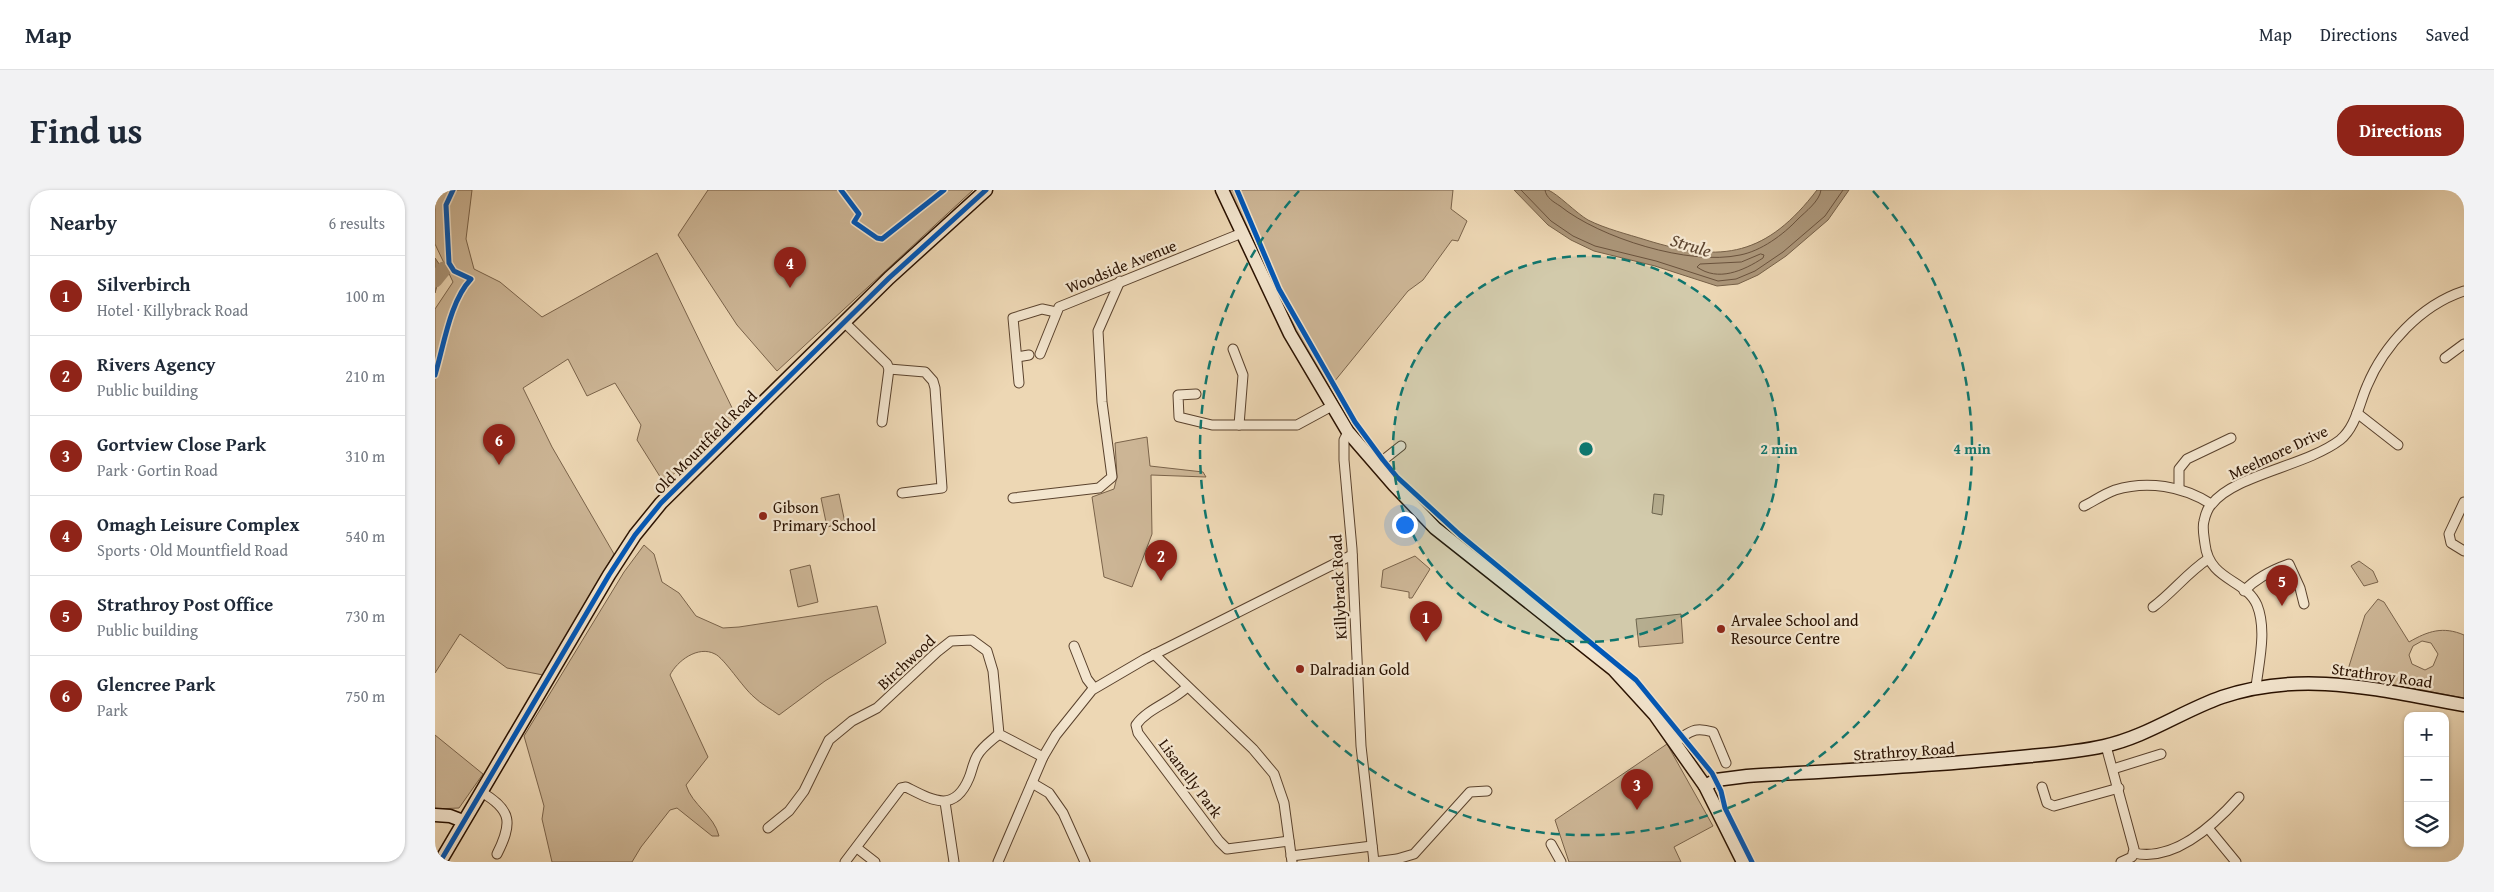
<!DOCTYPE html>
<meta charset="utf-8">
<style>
body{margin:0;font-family:"Gentium Book Plus",serif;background:#f2f2f3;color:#1f2937}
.controls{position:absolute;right:15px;bottom:15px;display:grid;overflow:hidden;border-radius:10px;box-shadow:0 1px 4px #0004}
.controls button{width:45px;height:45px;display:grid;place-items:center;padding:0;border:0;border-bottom:1px solid #e0e1e3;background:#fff;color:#1f2937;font:25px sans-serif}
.you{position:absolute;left:969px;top:334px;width:18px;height:18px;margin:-12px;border:4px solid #fff;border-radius:50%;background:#1a73e8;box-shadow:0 0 0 8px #1a73e833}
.badge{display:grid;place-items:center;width:32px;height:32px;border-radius:50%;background:#8f2418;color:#fff;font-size:16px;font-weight:700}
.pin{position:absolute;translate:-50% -41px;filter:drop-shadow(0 1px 2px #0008)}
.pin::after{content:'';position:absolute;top:26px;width:18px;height:15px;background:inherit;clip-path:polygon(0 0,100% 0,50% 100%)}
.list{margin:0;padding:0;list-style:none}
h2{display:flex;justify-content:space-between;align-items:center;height:65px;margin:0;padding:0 20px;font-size:21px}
h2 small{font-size:16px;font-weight:400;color:#747a83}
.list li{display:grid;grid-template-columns:32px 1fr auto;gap:15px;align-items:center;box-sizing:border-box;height:80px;padding:0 20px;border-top:1px solid #e0e1e3}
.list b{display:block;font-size:19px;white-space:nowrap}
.list p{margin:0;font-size:16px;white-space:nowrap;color:#747a83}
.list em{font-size:16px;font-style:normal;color:#747a83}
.icon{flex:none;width:28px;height:28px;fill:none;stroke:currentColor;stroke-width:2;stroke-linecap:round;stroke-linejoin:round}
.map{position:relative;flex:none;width:2029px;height:672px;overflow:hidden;border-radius:20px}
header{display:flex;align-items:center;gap:30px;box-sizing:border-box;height:70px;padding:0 25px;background:#fff;border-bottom:1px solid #e0e1e3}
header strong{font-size:24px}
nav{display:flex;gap:28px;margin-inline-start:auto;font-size:18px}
.intro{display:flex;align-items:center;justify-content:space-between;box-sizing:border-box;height:120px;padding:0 30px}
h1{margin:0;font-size:35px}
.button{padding:12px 22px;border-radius:20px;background:#8f2418;color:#fff;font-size:18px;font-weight:700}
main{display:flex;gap:30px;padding:0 30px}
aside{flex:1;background:#fff;border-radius:20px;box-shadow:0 1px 4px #0004}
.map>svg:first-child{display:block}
.green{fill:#ccb595;stroke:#7a634a;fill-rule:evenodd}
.water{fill:#aa9477;stroke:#766047}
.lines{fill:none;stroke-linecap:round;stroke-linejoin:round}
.shore{stroke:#6a523c;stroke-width:1}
.river{stroke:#aa9477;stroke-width:15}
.street-casing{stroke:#5a422d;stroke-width:11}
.secondary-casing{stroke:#291100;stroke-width:15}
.street{stroke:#f3e5ce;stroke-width:9}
.secondary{stroke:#f3e5ce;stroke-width:12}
.cycleway-casing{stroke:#f3e5ce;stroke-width:8}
.cycleway{stroke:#0057b8;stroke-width:5}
.ring{fill:none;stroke:#0f766e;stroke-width:2.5;stroke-dasharray:9 6}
.poi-dot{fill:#8f2418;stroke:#f3e5ce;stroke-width:2}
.labels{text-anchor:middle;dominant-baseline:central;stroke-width:4.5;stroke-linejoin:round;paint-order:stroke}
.street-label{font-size:16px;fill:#291100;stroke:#f3e5ce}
.poi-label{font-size:16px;fill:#291100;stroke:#f3e5ce;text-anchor:start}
.water-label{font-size:18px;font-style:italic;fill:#5d4530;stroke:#f3e5ce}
.centre{fill:#0f766e;stroke:#f3e5ce;stroke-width:2.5}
.ring-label{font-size:15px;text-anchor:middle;font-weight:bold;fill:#0f766e;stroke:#f3e5ce;stroke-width:4.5;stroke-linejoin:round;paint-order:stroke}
</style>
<header>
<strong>Map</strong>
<nav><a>Map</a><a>Directions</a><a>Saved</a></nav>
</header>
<div class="intro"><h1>Find us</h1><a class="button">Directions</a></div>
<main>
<aside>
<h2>Nearby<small>6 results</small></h2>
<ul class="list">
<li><span class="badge">1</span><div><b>Silverbirch</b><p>Hotel · Killybrack Road</p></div><em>100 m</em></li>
<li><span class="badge">2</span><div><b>Rivers Agency</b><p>Public building</p></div><em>210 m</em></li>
<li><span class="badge">3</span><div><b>Gortview Close Park</b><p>Park · Gortin Road</p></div><em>310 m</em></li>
<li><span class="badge">4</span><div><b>Omagh Leisure Complex</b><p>Sports · Old Mountfield Road</p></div><em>540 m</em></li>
<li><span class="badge">5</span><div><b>Strathroy Post Office</b><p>Public building</p></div><em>730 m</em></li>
<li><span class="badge">6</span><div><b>Glencree Park</b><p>Park</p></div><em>750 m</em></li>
</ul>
</aside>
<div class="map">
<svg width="2029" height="672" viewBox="0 0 2029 672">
<rect width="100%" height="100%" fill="#edd7b4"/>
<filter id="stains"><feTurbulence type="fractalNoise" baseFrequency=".004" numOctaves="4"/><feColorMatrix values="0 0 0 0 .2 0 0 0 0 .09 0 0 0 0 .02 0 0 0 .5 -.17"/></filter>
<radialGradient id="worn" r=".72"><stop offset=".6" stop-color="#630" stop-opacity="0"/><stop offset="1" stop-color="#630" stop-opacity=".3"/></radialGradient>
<g class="green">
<polygon points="0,0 37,0 31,49 39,79 65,92 107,127 222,63 301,226 229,293 202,250 206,235 180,193 152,206 133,169 88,198 117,257 179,364 108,485 72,478 25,444 0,483 0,119 18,92 0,54"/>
<polygon points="273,0 538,0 342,181 302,135 243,45"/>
<polygon points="787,0 1018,0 1016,19 1032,31 1023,51 1017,50 988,90 973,101 890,203"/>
<polygon points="712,247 715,276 768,282 771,287 716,285 717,344 697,397 669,387 657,307 679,299 682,287 680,253"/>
<polygon points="404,304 410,333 392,337 386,308"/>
<polygon points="1219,304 1229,305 1227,325 1217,323"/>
<path d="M209,355L219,364L227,392L244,403L261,426L288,438L304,437L442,416L451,453L390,491L344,525C336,519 326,514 319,507C308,498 289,468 280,464C263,455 242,471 235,485L273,567L251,595C257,615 279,625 284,646H277L242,618L235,620L206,657L197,672H117L107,629L109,616L89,546L189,382Z"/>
<polygon points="980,366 995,379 977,408 974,408 974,402 946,397 948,380"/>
<polygon points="1924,371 1938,381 1943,392 1929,396 1916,376"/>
<polygon points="375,375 383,412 363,417 355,380"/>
<path d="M1943,409L1949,412L1974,452C1993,441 2008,436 2029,445V508L1911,486L1930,425ZM1987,451L1996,453L2003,464L1998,476L1990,480L1977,474L1974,465L1978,456Z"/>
<polygon points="1246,424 1248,453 1204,457 1201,429"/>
<polygon points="0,545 48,584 24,618 0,619"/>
<polygon points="1232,554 1278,636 1239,657 1246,672 1134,672 1120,630"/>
</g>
<g class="water">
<path d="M1079,0C1088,0 1105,0 1113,0C1123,4 1141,23 1153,30C1171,39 1192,44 1211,50C1288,74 1332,65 1382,0H1414L1393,30L1351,66L1323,85L1303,94L1282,96L1220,76L1159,61L1136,50L1113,35Z"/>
<polygon points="0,68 7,78 0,103"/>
</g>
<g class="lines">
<g class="shore">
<polyline points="1086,0 1116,31 1138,46 1160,56 1221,71 1283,91 1301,89 1320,81 1348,62 1390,26 1408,0"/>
<path d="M1110,0C1111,8 1119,12 1125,16C1165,48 1254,76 1305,65C1326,61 1348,45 1363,29C1370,22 1385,11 1386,0"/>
<path d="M1326,64L1329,65L1328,68C1308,81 1283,92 1262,77L1265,74L1306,72Z"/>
</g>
<polyline class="river" points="0,90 9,79"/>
<g class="street-casing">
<g id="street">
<polyline points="409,132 452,174 454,179 447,232"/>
<polyline points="798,159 808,185 804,235"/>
<polyline points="605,164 624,117 807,43"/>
<polyline points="582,167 594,165"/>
<polyline points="2010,168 2029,154"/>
<polyline points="454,179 490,182 498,191 500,198 507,298 467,303"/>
<polyline points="584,193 578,128 607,119 621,122"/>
<polyline points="761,204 743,205 744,227 777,235 862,235 897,216"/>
<polyline points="1922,223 1963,255"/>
<polyline points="913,242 909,250 909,270 917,359 926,556 939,672"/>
<polyline points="942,275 966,256"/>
<polyline points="1744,299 1744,279 1752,269 1796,248"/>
<polyline points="578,308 664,298 677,287 667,212 663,141 685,91"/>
<polyline points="2029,312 2014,344 2016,353 2029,361"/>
<path d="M1649,316C1659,311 1669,304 1680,300C1712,290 1748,296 1776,314"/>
<path d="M1809,401C1821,388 1837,380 1854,374L1865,398L1869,414"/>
<path d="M1718,417C1738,402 1752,383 1773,369"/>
<polyline points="639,456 652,489 659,498"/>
<polyline points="719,464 818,559 839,584 849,613 857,672"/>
<path d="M752,497C737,512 713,518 701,535L703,543L784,651L792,659L854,651"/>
<path d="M1821,497C1824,471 1832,440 1822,415C1811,389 1774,391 1770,354C1769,346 1767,338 1769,331C1770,326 1773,317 1777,314C1799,285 1871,276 1905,250C1921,237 1924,214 1932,196C1949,155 1986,115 2029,101"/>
<path d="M1239,552C1256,542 1258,536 1278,542L1291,573"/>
<polyline points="1671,556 1699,659 1697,667 1686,672"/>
<polyline points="1678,579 1726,564"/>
<polyline points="597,593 614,603 628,623 650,672"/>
<polyline points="1607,597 1612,613 1619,616 1684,598"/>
<path d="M46,602C78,620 77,634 62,664"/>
<polyline points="510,612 519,672"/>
<polyline points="333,638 354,621 369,601 394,550 417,531 442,518 502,462 516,451 537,450 552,461 558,481 564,544 608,567"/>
<polyline points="1773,638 1801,672"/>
<polyline points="1116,654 1126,672"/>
<polyline points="422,658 440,672"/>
<path d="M1699,663C1739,672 1780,634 1804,607"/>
<polyline points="856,666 937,656"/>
<path d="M410,672L466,598L471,597C497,610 519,624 534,588C537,581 538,573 542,566C547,557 556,551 564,544"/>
<polyline points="563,672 608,567 621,545 657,500 710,469 917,365"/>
<polyline points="939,672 962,669 979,664 1035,602 1052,601"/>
</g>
</g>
<g class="secondary-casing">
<g id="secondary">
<polyline points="787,0 855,144 913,242 959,295 1000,338 1178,479 1220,525 1270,596 1308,672"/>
<path d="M1270,596L1281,590L1312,586C1396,581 1480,577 1564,569C1599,565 1634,564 1669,556C1711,547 1747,521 1787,507C1870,479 1947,501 2029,515"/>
<polyline points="0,625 15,626 28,631"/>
<polyline points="5,672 174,385 200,345 226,313 454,88 551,0"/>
</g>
</g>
<use href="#street" class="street"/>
<use href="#secondary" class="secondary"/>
<g class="cycleway-casing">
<g id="cycleway">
<polyline points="406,0 424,24 419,32 442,48 447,49 509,0"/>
<polyline points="802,0 844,99 920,232 948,270 962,287 1025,345 1201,490 1277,583 1286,601 1290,618 1317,672"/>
<path d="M0,185C9,155 15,111 36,89L19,81L14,73L11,15L18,0"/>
<polyline points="5,672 174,385 200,345 226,313 454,88 551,0"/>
</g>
</g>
<use href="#cycleway" class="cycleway"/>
</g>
<circle cx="1151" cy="259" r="193" fill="#0f766e" fill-opacity=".12"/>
<g class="ring">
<circle cx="1151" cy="259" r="193"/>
<path d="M1438 1A386 386 0 1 1 864 1"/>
</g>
<g class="poi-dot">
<circle cx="328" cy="326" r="5"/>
<circle cx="1286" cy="439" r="5"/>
<circle cx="865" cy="479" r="5"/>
</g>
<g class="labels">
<g class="street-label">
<text transform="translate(686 76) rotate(-22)">Woodside Avenue</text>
<text transform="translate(270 252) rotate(-45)">Old Mountfield Road</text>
<text transform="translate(1843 262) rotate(-25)">Meelmore Drive</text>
<text transform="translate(903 397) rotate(-93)">Killybrack Road</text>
<text transform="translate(471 472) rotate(-43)">Birchwood</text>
<text transform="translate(1947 485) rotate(8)">Strathroy Road</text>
<text transform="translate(1469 561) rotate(-4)">Strathroy Road</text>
<text transform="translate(756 588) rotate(53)">Lisanelly Park</text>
</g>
<g class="poi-label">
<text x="338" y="317">Gibson<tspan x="338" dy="18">Primary School</tspan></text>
<text x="1296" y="430">Arvalee School and<tspan x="1296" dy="18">Resource Centre</tspan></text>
<text x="875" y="479">Dalradian Gold</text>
</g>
<g class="water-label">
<text transform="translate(1256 55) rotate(17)">Strule</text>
</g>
</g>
<circle cx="1151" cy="259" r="8" class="centre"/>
<g class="ring-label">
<text x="1344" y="264">2 min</text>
<text x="1537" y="264">4 min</text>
</g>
<rect width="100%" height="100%" filter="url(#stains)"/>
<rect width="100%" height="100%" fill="url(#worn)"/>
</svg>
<div class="controls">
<button>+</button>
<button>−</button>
<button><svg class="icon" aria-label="layers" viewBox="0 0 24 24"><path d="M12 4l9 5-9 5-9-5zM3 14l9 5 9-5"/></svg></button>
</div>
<div class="you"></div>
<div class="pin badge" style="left:991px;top:452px">1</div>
<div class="pin badge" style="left:726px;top:391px">2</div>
<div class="pin badge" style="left:1202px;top:620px">3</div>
<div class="pin badge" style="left:355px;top:98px">4</div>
<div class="pin badge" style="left:1847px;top:416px">5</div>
<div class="pin badge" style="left:64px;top:275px">6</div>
</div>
</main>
